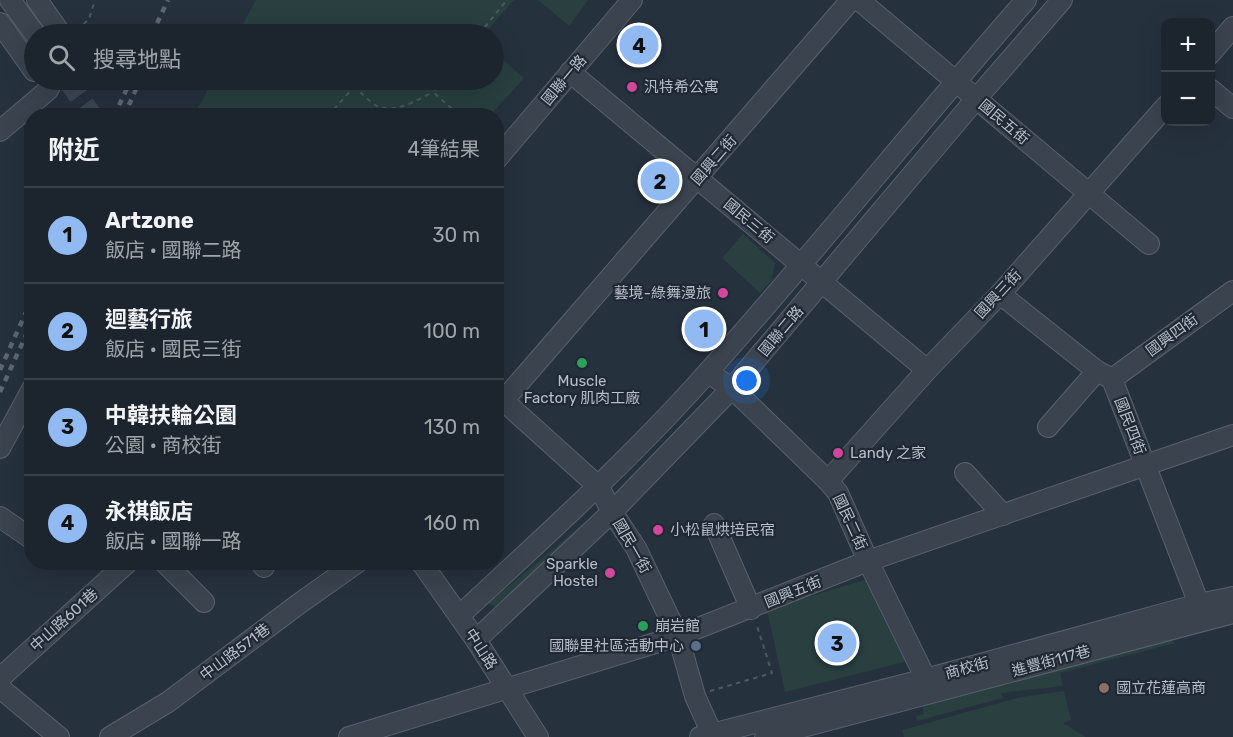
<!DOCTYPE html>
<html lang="zh-TW">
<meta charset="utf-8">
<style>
body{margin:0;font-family:Rubik,"Noto Sans TC",sans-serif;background:#29313a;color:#f1f3f6}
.controls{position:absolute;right:18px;top:18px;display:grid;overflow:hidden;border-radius:12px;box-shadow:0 6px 24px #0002}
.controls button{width:54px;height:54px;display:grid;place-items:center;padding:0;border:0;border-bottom:2px solid #3a424a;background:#1c252e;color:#f1f3f6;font:30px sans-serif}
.you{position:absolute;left:747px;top:381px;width:21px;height:21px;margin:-15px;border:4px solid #fff;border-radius:50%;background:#1a73e8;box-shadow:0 0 0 9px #1a73e833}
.badge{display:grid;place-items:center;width:39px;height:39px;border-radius:50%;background:#92baf2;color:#111;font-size:20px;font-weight:700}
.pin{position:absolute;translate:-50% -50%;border:3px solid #fff;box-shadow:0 2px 6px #0006}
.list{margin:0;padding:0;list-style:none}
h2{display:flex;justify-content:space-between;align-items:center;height:78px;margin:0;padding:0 24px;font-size:26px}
h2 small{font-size:20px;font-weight:400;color:#a0a5aa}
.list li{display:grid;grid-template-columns:39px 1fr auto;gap:18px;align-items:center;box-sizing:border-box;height:96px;padding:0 24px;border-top:2px solid #3a424a}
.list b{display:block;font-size:22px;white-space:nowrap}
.list p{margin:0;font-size:20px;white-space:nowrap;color:#a0a5aa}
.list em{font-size:20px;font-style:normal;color:#a0a5aa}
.icon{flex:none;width:33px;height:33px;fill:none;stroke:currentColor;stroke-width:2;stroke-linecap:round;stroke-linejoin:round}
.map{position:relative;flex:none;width:1233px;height:737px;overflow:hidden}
.search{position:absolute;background:#1c252e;box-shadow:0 6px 24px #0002;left:24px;top:24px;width:480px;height:66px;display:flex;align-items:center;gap:15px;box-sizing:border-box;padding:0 21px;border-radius:33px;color:#a0a5aa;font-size:22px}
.panel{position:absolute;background:#1c252e;box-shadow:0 6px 24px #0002;left:24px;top:108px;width:480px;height:462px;border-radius:24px}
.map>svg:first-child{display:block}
.green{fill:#293f40}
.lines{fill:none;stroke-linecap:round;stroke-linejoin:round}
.minor-tunnel{stroke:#3c4653;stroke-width:20;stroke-dasharray:20 10;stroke-linecap:butt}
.minor-casing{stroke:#58616c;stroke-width:22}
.path{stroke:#485c5e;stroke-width:2;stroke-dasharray:4.5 4.5;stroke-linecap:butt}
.minor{stroke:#3a434e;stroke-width:20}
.rail{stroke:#5d6774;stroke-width:4.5;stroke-dasharray:6 6;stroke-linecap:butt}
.hotel-dot{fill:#d1479c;stroke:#1f2833;stroke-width:2}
.leisure-dot{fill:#2e9e5b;stroke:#1f2833;stroke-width:2}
.service-dot{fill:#5c6f8a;stroke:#1f2833;stroke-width:2}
.education-dot{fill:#8d6e63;stroke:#1f2833;stroke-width:2}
.labels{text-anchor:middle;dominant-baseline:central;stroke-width:4.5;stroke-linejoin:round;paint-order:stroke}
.street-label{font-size:15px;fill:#b6bec9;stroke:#1f2833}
.poi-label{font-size:15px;fill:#b6bec9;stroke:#1f2833;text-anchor:start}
</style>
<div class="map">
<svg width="1233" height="737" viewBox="0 0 1233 737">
<rect width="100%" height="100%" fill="#26313e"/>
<g class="green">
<polygon points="256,0 514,0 484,34 237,34"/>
<polygon points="538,0 588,0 569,26"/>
<polygon points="494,52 524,78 491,115 194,115 213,80 494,80"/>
<polygon points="743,234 775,263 772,280 760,293 722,258"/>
<polygon points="585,522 593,527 497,609 489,603"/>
<polygon points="867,579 908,661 785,692 767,610"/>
<polygon points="1168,638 1175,643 1060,673 1063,686 1001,693 1003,698 917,721 916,716 924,714 921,702"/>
<polygon points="1064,691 1071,720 1063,723 1086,737 904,737 902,730 1021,697"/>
</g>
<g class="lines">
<polyline class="minor-tunnel" points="67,80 93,116"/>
<g class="minor-casing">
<g id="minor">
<polyline points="10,0 35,34"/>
<polyline points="37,0 61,34"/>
<polyline points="859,0 1149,244"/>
<polyline points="0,23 34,71"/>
<polyline points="1210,54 1233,27"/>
<polyline points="570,72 927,370"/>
<polyline points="1210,89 1233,108"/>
<polyline points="0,131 48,90 53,80"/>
<polyline points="496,160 632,0"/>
<polyline points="1000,294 1097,371 1112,379 1199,604"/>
<polyline points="708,373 732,388 828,481 838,493 868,561 926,679"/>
<polyline points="1112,379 1233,291"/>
<polyline points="496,394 599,487 612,512 636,548 678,636 695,696 712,734"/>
<polyline points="504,400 851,0"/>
<polyline points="1048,427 1097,371"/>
<polyline points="0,448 32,389"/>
<polyline points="965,473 1003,515"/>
<polyline points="828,481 927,370 1000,294 1166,106"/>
<polyline points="0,517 32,539"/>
<polyline points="714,524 751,609"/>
<polyline points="164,562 204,602"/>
<polyline points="260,562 264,567"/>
<polyline points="421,562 476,640 538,737"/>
<path d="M459,616C544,537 631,459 708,372C817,250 919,122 1026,0"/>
<polyline points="476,640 612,512 732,388 976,99 1062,0"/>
<polyline points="0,678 128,562"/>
<polyline points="0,688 59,737"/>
<polyline points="110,737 168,702 300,603 358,562"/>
<polyline points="349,737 678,636 868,561 1233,435"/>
<polyline points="700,737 926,679 1199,604 1233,597"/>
<polyline points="765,737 1233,613"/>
</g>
</g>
<g class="path">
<polyline points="77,30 89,19 95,0"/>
<polyline points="402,34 407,29 413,34"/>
<polyline points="479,34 507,0"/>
<polyline points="443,80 433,92 460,116"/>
<path d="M354,86C361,92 369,102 377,106C394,114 418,100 433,92"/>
<polyline points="328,116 360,80"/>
<polyline points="710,691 772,673 757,626"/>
</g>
<use href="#minor" class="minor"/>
<g class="rail">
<polyline points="152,34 168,0"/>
<polyline points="114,116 131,80"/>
<polyline points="124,116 140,80"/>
<polyline points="0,370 32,299"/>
<polyline points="0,392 32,322"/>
</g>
</g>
<g class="hotel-dot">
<circle cx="632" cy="87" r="6"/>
<circle cx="723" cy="293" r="6"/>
<circle cx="838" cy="453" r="6"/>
<circle cx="658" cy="530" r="6"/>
<circle cx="610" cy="573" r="6"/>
</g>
<g class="leisure-dot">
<circle cx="582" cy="363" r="6"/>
<circle cx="643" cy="626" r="6"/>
</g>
<circle class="service-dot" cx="696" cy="646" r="6"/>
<circle class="education-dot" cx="1104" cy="688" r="6"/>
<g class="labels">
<g class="street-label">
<text transform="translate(564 80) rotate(-50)">國聯一路</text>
<text transform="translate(1004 122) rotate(40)">國民五街</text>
<text transform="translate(714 160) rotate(-49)">國興二街</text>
<text transform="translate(749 221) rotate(40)">國民三街</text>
<text transform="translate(998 294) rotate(-47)">國興三街</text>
<text transform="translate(781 331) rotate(-50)">國聯二路</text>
<text transform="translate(1172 335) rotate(-36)">國興四街</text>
<text transform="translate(1130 426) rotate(69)">國民四街</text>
<text transform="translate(850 522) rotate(65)">國民二街</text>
<text transform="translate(632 546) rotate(60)">國民一街</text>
<text transform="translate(793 592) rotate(-22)">國興五街</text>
<text transform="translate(64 620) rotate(-42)">中山路601巷</text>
<text transform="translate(481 649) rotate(57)">中山路</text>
<text transform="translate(235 652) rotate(-37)">中山路571巷</text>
<text transform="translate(1051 661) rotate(-15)">進豐街117巷</text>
<text transform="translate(967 668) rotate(-15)">商校街</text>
</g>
<g class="poi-label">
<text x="644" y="87">汎特希公寓</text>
<text x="711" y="293" text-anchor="end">藝境-綠舞漫旅</text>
<text x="582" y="381" text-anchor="middle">Muscle<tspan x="582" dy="17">Factory 肌肉工廠</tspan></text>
<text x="850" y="453">Landy 之家</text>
<text x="670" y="530">小松鼠烘培民宿</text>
<text x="598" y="564" text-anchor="end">Sparkle<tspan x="598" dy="17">Hostel</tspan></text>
<text x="655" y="626">崩岩館</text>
<text x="684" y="646" text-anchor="end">國聯里社區活動中心</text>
<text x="1116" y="688">國立花蓮高商</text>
</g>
</g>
</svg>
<div class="controls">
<button>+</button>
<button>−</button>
</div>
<div class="you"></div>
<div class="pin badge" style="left:704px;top:329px">1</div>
<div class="pin badge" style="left:660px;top:181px">2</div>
<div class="pin badge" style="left:837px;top:643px">3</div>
<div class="pin badge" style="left:639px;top:45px">4</div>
<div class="search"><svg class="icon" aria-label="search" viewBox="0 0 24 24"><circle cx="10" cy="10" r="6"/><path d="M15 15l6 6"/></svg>搜尋地點</div>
<section class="panel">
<h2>附近<small>4筆結果</small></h2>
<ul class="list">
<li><span class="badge">1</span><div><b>Artzone</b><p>飯店 · 國聯二路</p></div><em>30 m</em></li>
<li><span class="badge">2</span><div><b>迴藝行旅</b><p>飯店 · 國民三街</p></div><em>100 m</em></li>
<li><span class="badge">3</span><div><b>中韓扶輪公園</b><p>公園 · 商校街</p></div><em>130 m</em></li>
<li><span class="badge">4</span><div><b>永祺飯店</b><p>飯店 · 國聯一路</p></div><em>160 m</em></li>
</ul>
</section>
</div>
